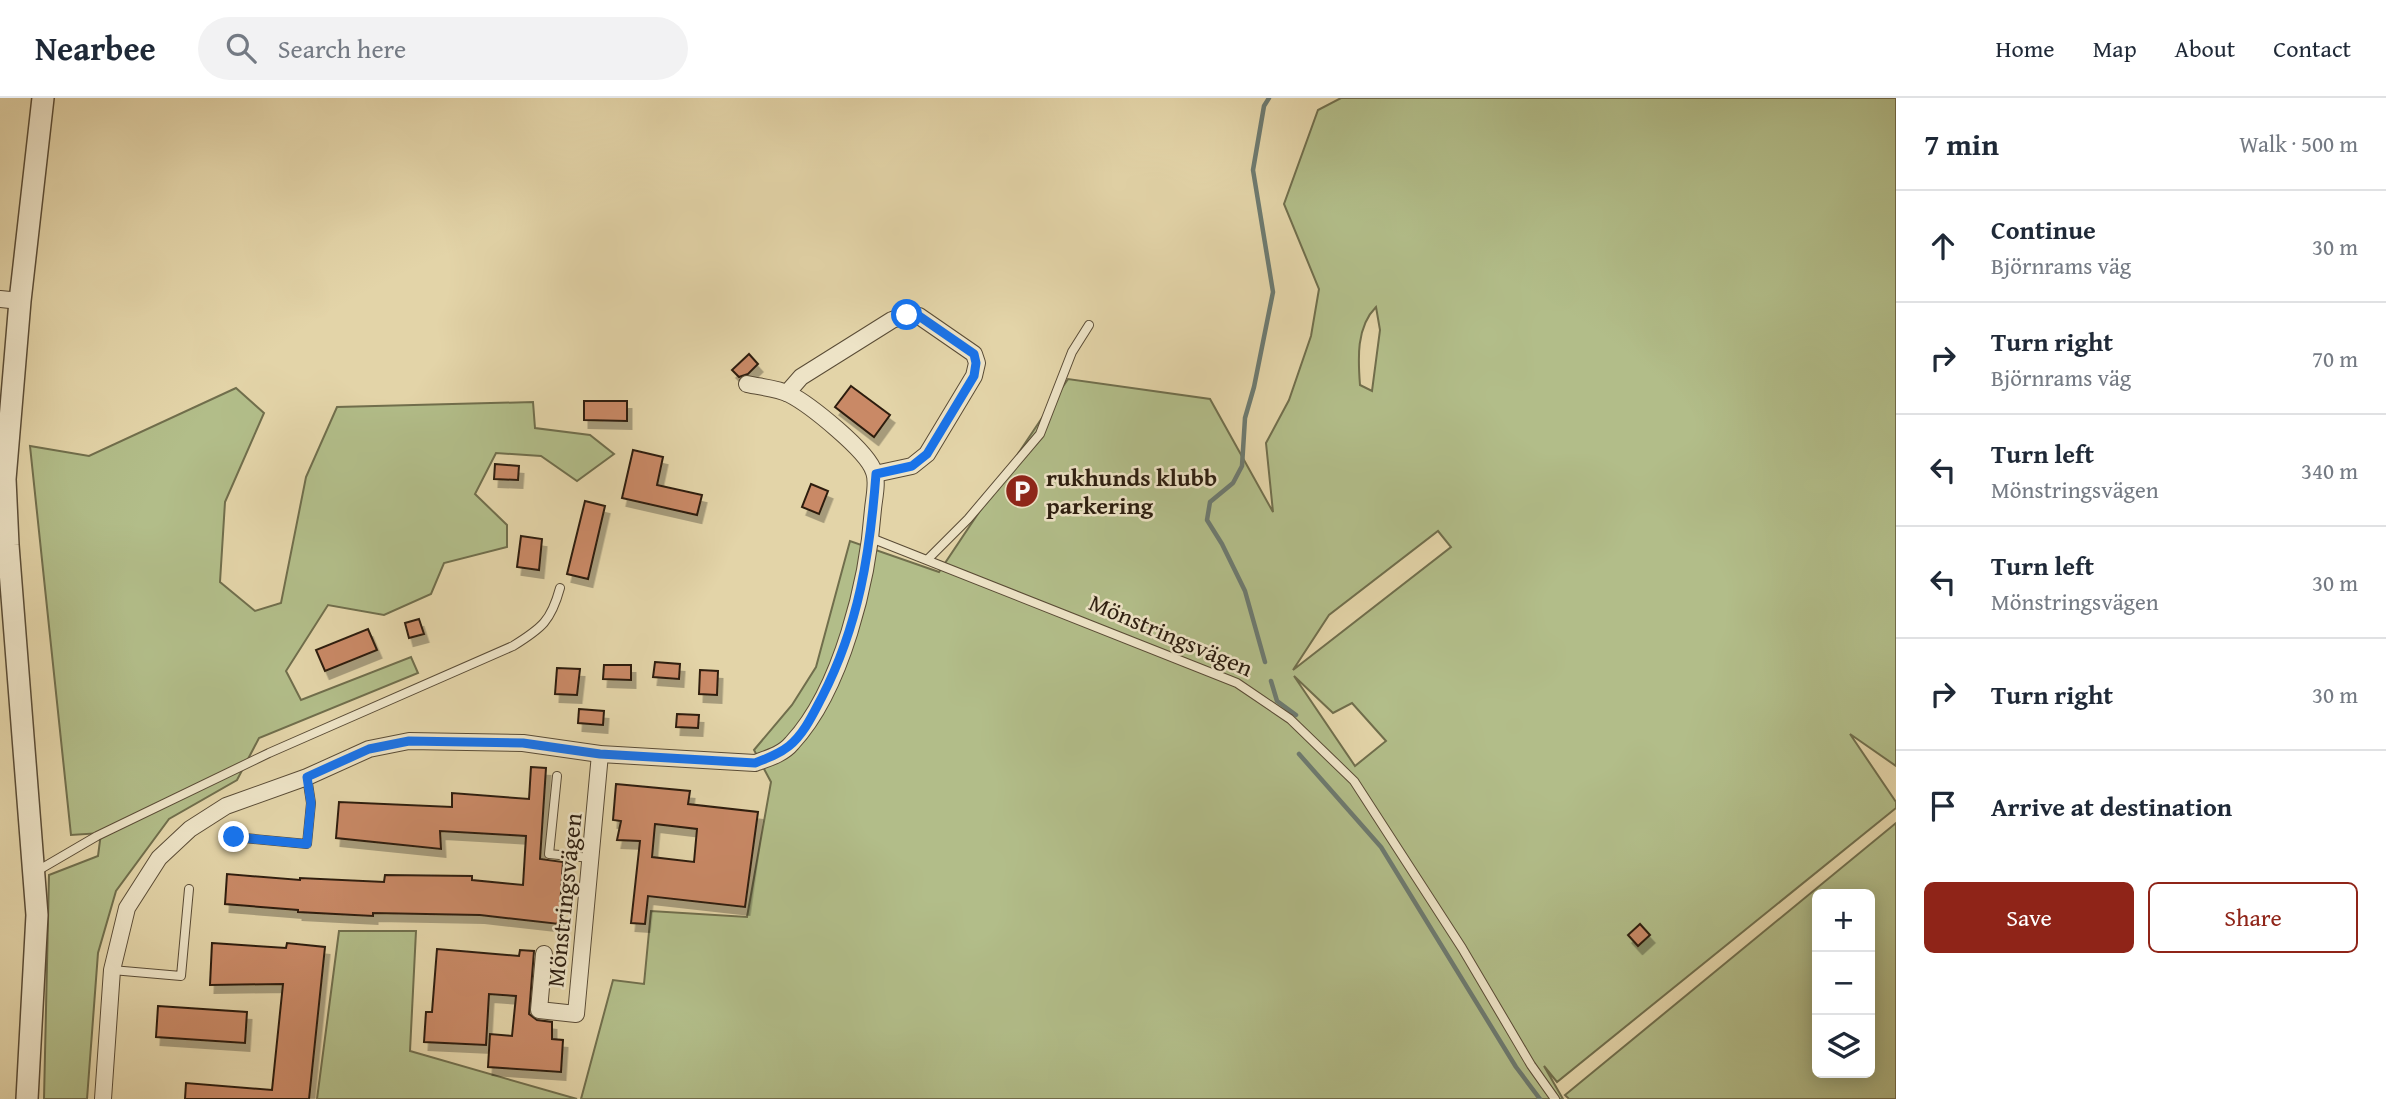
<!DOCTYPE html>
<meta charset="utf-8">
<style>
body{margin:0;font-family:"Gentium Book Plus",serif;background:#f2f2f3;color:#1f2937}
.controls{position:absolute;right:21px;bottom:21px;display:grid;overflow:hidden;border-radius:10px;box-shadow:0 4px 18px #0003}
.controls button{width:63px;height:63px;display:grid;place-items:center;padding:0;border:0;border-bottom:2px solid #e0e1e3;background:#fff;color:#1f2937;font:35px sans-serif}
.stop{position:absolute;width:21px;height:21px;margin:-16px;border:5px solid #1a73e8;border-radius:50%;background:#fff}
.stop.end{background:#1a73e8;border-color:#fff;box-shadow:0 2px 7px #0008}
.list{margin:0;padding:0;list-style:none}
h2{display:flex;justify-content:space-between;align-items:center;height:91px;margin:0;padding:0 28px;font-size:30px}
h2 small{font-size:23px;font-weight:400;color:#747a83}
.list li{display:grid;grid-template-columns:46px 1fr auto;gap:21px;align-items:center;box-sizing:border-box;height:112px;padding:0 28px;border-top:2px solid #e0e1e3}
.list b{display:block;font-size:26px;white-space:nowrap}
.list p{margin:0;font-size:23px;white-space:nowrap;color:#747a83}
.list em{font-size:23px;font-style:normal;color:#747a83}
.actions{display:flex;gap:14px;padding:21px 28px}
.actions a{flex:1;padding:16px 0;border:2px solid #8f2418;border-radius:10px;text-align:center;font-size:24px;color:#8f2418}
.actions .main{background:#8f2418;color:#fff}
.icon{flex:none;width:38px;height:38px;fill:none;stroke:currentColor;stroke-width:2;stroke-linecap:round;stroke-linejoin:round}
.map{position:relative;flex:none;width:1896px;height:1001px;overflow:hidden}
header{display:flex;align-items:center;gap:42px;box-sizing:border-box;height:98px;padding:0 35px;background:#fff;border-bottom:2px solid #e0e1e3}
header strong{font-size:33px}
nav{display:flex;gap:38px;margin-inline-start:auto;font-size:24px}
.search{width:490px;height:63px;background:#f2f2f3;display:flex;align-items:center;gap:18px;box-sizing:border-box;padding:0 24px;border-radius:38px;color:#747a83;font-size:26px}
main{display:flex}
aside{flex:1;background:#fff}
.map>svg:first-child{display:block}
.green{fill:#b2bd89;stroke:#706e4c;stroke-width:2;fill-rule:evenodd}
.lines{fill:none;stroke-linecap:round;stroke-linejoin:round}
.stream{stroke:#6d7a70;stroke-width:4.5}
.building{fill:#c98966;stroke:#2d1e10;stroke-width:2;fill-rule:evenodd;filter:url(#shadow)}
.service-casing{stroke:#5a4c36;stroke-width:10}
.minor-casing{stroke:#5a4c36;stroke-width:18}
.tertiary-casing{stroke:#5a4c36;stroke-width:24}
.service{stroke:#ede3c6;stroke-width:8}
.minor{stroke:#ede3c6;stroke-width:16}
.tertiary{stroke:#ede3c6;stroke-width:21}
.route{stroke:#1a73e8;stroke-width:9}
.labels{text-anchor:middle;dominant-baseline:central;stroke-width:5;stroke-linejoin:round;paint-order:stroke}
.poi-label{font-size:24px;font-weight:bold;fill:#2d1e10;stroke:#ede3c6;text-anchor:start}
.street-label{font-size:24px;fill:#2d1e10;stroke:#ede3c6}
</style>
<header>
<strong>Nearbee</strong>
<div class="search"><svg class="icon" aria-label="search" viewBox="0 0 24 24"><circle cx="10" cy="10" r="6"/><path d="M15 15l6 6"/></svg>Search here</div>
<nav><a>Home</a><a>Map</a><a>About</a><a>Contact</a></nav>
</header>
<main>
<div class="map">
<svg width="1896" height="1001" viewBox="0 0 1896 1001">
<defs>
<filter id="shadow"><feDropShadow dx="4.5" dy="8" stdDeviation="0" flood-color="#0004"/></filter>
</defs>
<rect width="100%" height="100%" fill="#e3d4a8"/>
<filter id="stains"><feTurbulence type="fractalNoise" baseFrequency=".00286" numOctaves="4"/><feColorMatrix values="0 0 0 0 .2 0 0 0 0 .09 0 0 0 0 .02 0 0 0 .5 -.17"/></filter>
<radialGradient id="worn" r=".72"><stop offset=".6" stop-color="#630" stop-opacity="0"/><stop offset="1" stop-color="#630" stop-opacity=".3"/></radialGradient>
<g class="green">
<path d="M1341,0H1896V668L1850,636L1896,704V710L1557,984L1544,968L1563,1001H581L613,882L644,886L651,813L747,819L771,684L754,652L792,607L816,569L850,443L939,474L1068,281L1210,301L1273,414L1266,345L1289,302L1311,238L1319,191L1284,106L1318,12ZM1376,209L1380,232L1372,293L1360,287C1358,261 1356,229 1376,209ZM1438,433L1451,449L1293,572L1329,517ZM1294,578L1333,615L1352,605L1386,643L1355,668Z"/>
<polygon points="236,290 264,315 225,404 220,484 255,513 281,505 306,379 337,309 533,304 535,330 590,337 614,356 577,383 541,358 496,355 475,396 507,427 507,449 444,465 431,496 384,517 328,507 286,573 301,602 411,559 418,575 259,640 237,682 169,721 116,793 98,855 87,1001 44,1001 49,777 98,758 101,735 71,737 30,348 89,358"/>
<path d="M1896,725V1001H1569L1565,997ZM1817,796H1870V975H1817Z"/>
<polygon points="339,833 416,833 410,953 577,1001 317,1001"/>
</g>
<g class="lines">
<g class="stream">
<polyline points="1265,564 1245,493 1222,446 1207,422 1210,404 1233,385 1242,368 1245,320 1254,289 1273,194 1253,72 1264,8 1269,0"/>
<polyline points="1271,583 1277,603 1296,617"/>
<polyline points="1299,656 1381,749 1516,969 1540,1001"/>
</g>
</g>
<g class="building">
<polygon points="749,256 758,266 748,276 739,279 732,272"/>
<polygon points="851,288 890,317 874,339 835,309"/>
<polygon points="584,303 627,303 627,323 584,322"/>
<polygon points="633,352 663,359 657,387 702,397 697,417 622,400"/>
<polygon points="495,366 519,368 518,382 494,381"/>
<polygon points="811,386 828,393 819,416 802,409"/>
<polygon points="585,403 605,408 588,481 567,476"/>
<polygon points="521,438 542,441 539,472 517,469"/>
<polygon points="419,521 424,536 409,540 405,525"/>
<polygon points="368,531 377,552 325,573 316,552"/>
<polygon points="655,564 680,566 679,581 653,579"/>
<polygon points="604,567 631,567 631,582 603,581"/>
<polygon points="557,570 580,571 577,597 555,596"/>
<polygon points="700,572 718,573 717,597 699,596"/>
<polygon points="579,611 604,613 603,627 578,625"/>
<polygon points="677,616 699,617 698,630 676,629"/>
<polygon points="531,669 546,670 540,761 563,764 559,826 480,817 373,815 373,818 298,814 298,812 225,806 227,776 300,782 300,780 384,784 385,777 472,778 472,782 523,787 526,738 440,733 441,751 336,740 339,704 452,709 452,695 529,701"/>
<path d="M616,686L690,693L688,706L758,714L745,809L648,798L645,826L631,825L640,743L617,742L621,723L613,722ZM655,726L697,731L694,764L652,759Z"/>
<polygon points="1640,826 1650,837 1638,848 1628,837"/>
<polygon points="212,845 286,850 287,845 325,849 309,1001 185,1001 186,985 272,992 283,886 210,887"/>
<polygon points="437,851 519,858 520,852 534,853 529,916 537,922 552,924 552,941 563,942 561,974 488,969 490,936 512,938 516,898 489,896 486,947 424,944 426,914 432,914"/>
<polygon points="158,908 247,914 245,945 156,939"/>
</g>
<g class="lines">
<g class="service-casing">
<g id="service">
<polyline points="871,440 1237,585 1290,621 1354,683 1462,850 1531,967 1555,1001"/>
<polyline points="928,461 968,421 1040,336 1072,254 1089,227"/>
<polyline points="557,678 549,756 591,760"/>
<polyline points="234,739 307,746 311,705 307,679"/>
<path d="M37,773L97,738L269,655L513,548C542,530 551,523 560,490"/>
<polyline points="112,872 181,878 189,791"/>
</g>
</g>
<g class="minor-casing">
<g id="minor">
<polyline points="0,201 20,203"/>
<polyline points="787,295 801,279 892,222 907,217 919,218 974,256 977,265 974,278 927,356 912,368 875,376"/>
<polyline points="544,856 539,912 576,916 600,656"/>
<path d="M103,1001L112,872L127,810L159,760L190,731L226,708L307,679L369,651L409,643L523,645L600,656L755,665C769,660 783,656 792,645C842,591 868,482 873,411C874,400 878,384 874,374C868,353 809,306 789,296C777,290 760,289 747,286"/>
</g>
</g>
<g class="tertiary-casing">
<polyline id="tertiary" points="27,1001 37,817 8,447 5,381 20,203 43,0"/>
</g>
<use href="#service" class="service"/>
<use href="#minor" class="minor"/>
<use href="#tertiary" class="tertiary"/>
</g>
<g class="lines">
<path class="route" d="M234,739L307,746L311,705L307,679L369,651L409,643L523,645L600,656L755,665C768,660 779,656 789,648C804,636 813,616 822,599C859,527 870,455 876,376L912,368L927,356L974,278L976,265L974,256L919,218L907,217"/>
</g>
<defs>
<g id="parking-disc" transform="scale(1.75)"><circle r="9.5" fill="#8f2418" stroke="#ede3c6"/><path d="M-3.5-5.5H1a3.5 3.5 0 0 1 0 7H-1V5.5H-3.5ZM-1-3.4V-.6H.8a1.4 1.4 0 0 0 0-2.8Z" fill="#fff"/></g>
</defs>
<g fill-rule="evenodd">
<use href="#parking-disc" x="1022" y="393"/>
</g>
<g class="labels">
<g class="poi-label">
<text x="1046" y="379">rukhunds klubb<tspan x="1046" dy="28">parkering</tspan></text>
</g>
<g class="street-label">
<text transform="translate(1171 537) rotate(23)">Mönstringsvägen</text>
<text transform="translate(564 802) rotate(-84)">Mönstringsvägen</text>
</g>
</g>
<rect width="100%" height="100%" filter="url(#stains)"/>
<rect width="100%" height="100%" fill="url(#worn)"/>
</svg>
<div class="controls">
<button>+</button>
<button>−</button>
<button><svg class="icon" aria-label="layers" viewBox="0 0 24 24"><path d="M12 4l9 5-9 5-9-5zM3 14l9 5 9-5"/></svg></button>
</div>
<div class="stop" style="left:907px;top:217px"></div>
<div class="stop end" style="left:234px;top:739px"></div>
</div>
<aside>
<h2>7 min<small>Walk · 500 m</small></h2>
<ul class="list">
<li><svg class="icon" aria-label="ahead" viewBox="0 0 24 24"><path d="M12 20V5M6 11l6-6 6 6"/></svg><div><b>Continue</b><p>Björnrams väg</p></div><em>30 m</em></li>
<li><svg class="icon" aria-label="right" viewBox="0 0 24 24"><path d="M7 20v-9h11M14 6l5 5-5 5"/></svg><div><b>Turn right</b><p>Björnrams väg</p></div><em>70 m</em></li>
<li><svg class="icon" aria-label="left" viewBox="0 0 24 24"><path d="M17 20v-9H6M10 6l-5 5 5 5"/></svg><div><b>Turn left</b><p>Mönstringsvägen</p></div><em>340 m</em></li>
<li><svg class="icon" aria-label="left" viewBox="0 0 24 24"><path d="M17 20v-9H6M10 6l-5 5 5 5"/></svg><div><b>Turn left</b><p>Mönstringsvägen</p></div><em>30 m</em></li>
<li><svg class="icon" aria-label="right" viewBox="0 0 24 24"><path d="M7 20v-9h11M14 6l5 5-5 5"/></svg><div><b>Turn right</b></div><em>30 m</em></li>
<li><svg class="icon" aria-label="arrive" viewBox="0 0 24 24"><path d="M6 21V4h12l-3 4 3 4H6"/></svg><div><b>Arrive at destination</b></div></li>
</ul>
<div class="actions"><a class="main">Save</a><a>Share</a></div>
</aside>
</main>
